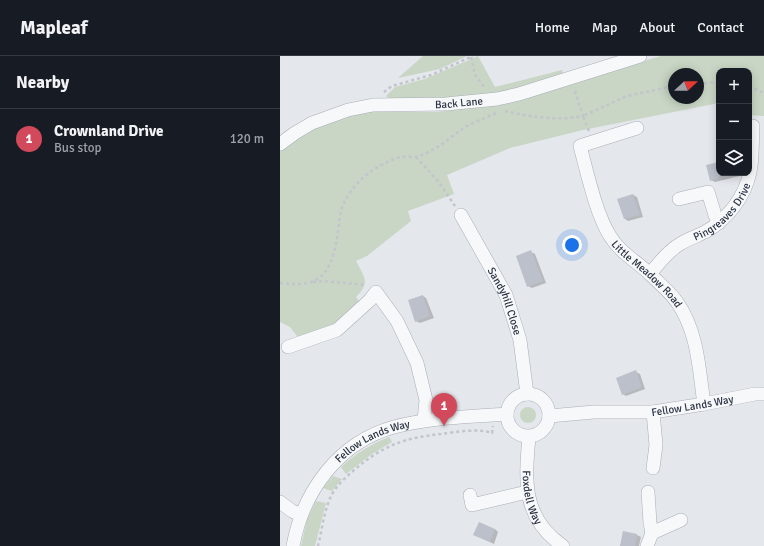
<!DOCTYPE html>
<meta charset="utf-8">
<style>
body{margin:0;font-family:Signika,sans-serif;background:#20242c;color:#f1f3f6}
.controls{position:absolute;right:12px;top:12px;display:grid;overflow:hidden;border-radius:8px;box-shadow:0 2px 10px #0003}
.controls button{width:36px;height:36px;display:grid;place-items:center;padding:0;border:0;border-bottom:1px solid #363941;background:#171b24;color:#f1f3f6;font:20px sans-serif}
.compass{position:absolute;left:388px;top:12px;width:36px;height:36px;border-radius:50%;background:#171b24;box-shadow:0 2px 10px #0003;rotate:68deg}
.you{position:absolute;left:292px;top:189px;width:14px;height:14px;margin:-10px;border:3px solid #fff;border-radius:50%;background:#1a73e8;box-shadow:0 0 0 6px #1a73e833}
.badge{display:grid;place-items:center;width:26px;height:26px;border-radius:50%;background:#d1495b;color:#fff;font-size:13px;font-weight:700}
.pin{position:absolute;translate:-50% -33px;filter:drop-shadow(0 1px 2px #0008)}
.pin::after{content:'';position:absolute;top:21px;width:14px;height:12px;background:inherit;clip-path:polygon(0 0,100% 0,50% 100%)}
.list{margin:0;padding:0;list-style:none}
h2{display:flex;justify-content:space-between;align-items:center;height:52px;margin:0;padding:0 16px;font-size:17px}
h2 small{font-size:13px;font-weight:400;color:#9ea1a6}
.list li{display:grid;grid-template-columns:26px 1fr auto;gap:12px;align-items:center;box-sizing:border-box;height:60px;padding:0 16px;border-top:1px solid #363941}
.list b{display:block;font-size:15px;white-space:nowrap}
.list p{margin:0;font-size:13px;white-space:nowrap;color:#9ea1a6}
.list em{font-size:13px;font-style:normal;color:#9ea1a6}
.icon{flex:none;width:22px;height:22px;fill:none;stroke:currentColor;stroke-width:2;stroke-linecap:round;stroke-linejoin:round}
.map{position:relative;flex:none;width:484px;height:490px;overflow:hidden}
header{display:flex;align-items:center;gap:24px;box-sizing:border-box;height:56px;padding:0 20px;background:#171b24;border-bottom:1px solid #363941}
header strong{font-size:19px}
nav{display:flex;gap:22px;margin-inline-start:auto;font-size:14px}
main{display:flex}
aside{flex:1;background:#171b24}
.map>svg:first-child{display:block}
.green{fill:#c9d6c5;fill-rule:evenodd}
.shadow{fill:#0003}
.building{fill:#bbc0ca}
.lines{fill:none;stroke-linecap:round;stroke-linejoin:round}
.minor-casing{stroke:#a9aeb7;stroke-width:14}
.path{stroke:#c2c5cb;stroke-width:2.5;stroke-dasharray:3 3;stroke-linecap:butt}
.minor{stroke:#f7f8fa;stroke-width:13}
.labels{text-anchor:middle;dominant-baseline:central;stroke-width:3;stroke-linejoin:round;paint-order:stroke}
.street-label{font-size:11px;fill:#2b3445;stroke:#f4f6f9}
</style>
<header>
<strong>Mapleaf</strong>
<nav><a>Home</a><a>Map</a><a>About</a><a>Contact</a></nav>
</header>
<main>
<aside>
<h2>Nearby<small></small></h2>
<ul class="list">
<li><span class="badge">1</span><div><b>Crownland Drive</b><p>Bus stop</p></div><em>120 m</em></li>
</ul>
</aside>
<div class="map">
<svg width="484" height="490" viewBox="0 0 484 490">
<rect width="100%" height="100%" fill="#e4e7ec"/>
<g class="green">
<polygon points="143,0 187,0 160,13 118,22"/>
<polygon points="198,0 215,31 282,14 284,19 217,39 113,46 106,40 115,31 145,23"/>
<path d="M381,0H484V60L469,59V15H439V47L303,74L230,92L167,119L174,138L128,155L131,165L87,200L76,205C84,221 91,226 76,241L79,245L57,267L26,280H17L10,271L0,266V94L20,80L51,65L77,56H156L215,49ZM394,18H418V42H394Z"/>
<circle cx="248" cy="359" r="8"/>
<path d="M109,381L112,386L92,398L66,418L61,411C75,398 91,388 109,381Z"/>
<polygon points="53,420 62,423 52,435 43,432"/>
<polygon points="36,445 46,447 35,490 21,490 27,463"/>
</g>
<g class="shadow">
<polygon points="439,107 439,117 464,117 464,119 435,126 431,124"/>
<polygon points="353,139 357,141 363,161 348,165 345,163"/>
<polygon points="251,196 255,198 266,227 252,232 248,230"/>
<polygon points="143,240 146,242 154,262 140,267 136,265"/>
<polygon points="356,316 360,318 365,333 346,340 343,338"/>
<polygon points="215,473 218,476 214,488 194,479"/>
<polygon points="344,476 357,479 361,481 359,490 341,490"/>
</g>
<g class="building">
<polygon points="439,106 439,122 430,125 426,109"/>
<polygon points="353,138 360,159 344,163 337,143"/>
<polygon points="251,194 263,225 247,231 236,200"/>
<polygon points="143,239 150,260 135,266 128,244"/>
<polygon points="356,314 362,331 342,339 336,322"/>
<polygon points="199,466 215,473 210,486 193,479"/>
<polygon points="343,475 357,478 355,490 340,490"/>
</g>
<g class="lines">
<g class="minor-casing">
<g id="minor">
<path id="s1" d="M357,72L300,90C307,116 316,158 330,180C340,197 358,206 372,220C380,228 390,236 397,246C418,276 419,313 424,348"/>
<path id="s2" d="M0,88L15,77L32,67L68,54L93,49L166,48L217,43L239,38L360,0"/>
<polyline points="399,143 428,136 435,159 439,167"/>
<path id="s3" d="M181,159L226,239L240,284L247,338"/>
<path id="s4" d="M370,218C379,207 388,195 400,188C408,183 417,180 425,176C447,164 465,141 470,116C473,101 472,86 473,70"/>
<polyline points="8,291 57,274 90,244 96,236 117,265 137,307 146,344 144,364"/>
<circle cx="248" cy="359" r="21"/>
<polyline points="373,356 376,389 373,412"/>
<path id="s5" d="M269,360L314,356H373L424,348L475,338H484"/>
<path id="s6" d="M249,381C245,425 242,462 283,490"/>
<polyline points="368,436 370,467 372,477"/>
<polyline points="190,439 192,449 247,436"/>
<polyline points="0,446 12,455 21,459"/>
<path id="s7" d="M13,490C23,435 59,386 114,371C151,361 190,361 227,358"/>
<polyline points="367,490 372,477 401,464"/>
</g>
</g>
<g class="path">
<polyline points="191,1 195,19 204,31"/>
<polyline points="418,28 439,26"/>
<polyline points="469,30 484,37"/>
<polyline points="104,36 112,30 151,19 193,0"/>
<path d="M225,55C251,61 277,65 303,60L294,32"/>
<polyline points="309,75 303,60 347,40 394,30"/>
<polyline points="136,101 158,125 175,150"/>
<polyline points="33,226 44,225 86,229"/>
<path d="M0,227C10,228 21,229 31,226C57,218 57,176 61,154C71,127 93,110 120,101C125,100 130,101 135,101C141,100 147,97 152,94C163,89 172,80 182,73C193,66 206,62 218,56"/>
<path d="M38,490C42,474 44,455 51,440C56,430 65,422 73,415C102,390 123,382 161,378C176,376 198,372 212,377L213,370"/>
</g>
<use href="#minor" class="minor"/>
</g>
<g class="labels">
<g class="street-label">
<text stroke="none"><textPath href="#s2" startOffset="188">Back Lane</textPath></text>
<text stroke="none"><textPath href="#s4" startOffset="97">Pingreaves Drive</textPath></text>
<text stroke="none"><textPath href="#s1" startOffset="208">Little Meadow Road</textPath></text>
<text stroke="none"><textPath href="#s3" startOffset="97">Sandyhill Close</textPath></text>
<text stroke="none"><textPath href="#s5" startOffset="144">Fellow Lands Way</textPath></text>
<text stroke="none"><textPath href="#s7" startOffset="139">Fellow Lands Way</textPath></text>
<text stroke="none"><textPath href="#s6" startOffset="61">Foxdell Way</textPath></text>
</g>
</g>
</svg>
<div class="controls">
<button>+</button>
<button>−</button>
<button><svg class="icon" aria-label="layers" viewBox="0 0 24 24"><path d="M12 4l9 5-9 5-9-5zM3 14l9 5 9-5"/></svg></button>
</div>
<svg class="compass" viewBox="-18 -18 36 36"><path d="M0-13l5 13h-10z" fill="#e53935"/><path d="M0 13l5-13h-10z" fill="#9ea1a6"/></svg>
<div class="you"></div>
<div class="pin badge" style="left:164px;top:370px">1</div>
</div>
</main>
